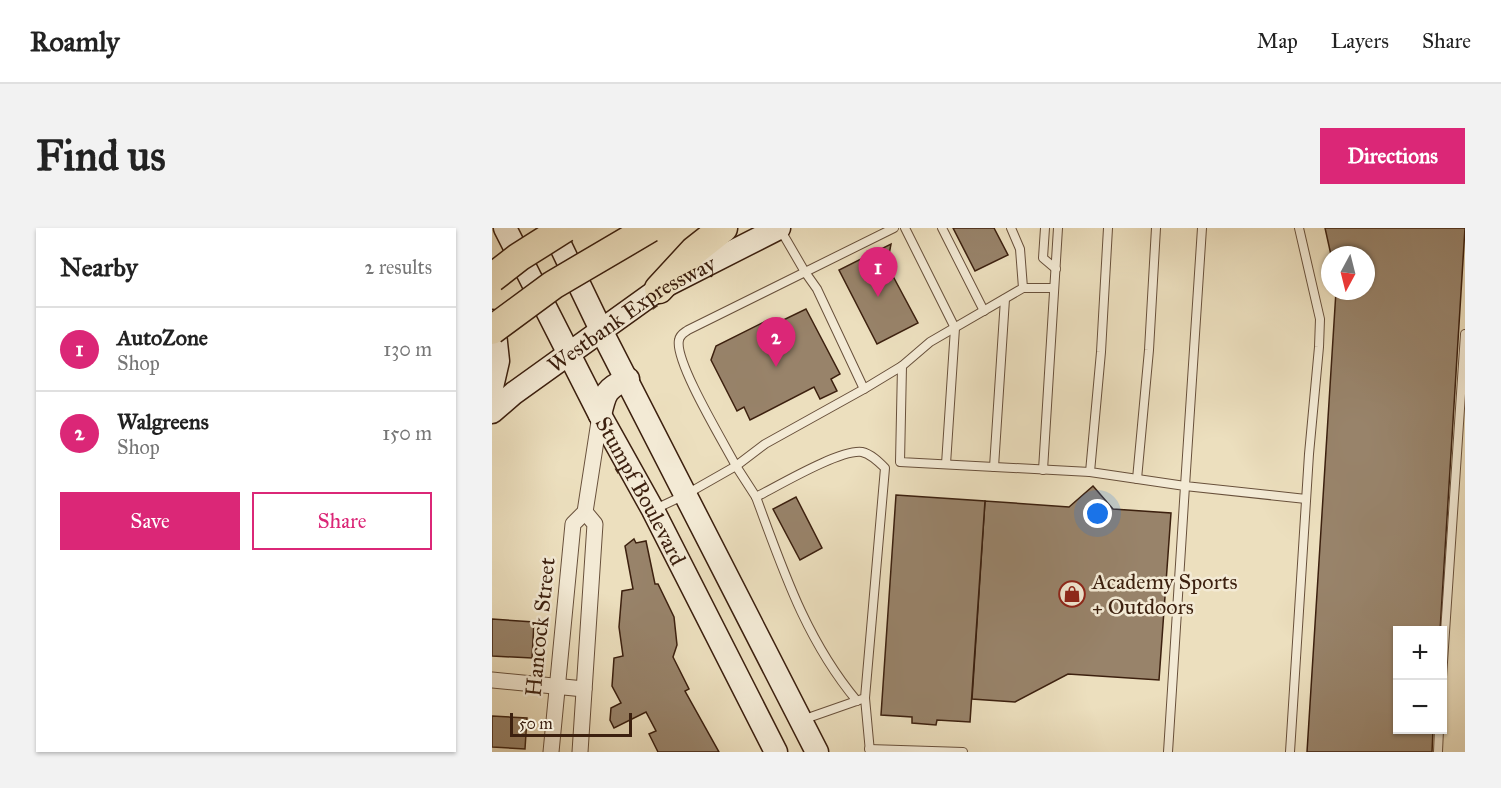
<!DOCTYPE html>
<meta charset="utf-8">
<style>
body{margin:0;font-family:"IM FELL Great Primer",serif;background:#f2f2f2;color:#222}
.controls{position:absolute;right:18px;bottom:18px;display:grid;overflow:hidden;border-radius:0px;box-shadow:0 2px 4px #0004}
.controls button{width:54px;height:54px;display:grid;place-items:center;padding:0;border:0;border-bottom:2px solid #e0e0e0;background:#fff;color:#222;font:30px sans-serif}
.compass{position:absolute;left:829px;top:18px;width:54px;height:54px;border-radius:50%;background:#fff;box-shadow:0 2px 4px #0004;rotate:187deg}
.scale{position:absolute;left:18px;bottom:15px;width:122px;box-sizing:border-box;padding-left:6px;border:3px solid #3c200f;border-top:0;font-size:16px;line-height:21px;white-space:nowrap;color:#3c200f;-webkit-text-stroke:4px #f3ead5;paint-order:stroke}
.you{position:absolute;left:606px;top:286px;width:21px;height:21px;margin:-15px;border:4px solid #fff;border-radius:50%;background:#1a73e8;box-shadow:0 0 0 9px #1a73e833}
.badge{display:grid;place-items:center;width:39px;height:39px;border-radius:50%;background:#db2777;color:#fff;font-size:20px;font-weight:700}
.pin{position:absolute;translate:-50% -50px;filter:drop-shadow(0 2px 3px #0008)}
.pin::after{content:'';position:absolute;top:32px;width:21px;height:18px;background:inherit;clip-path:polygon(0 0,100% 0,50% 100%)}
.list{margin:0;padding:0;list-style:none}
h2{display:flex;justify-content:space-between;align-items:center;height:78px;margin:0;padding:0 24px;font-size:26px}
h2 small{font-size:20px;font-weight:400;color:#767676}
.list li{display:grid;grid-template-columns:39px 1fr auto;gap:18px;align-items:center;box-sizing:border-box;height:84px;padding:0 24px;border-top:2px solid #e0e0e0}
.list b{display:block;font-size:22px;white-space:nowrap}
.list p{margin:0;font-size:20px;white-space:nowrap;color:#767676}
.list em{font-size:20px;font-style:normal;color:#767676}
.actions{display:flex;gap:12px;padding:18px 24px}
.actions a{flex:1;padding:14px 0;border:2px solid #db2777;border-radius:0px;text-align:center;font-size:21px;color:#db2777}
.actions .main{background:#db2777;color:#fff}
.map{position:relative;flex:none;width:973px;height:524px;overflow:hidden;border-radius:0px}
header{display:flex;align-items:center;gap:36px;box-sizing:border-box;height:84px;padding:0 30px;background:#fff;border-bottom:2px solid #e0e0e0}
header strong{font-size:28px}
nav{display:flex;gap:33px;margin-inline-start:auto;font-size:21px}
.intro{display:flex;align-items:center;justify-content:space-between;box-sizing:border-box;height:144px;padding:0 36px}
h1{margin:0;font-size:42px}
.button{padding:15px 27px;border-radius:0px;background:#db2777;color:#fff;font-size:21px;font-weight:700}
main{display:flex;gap:36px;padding:0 36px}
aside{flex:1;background:#fff;border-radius:0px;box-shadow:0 2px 4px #0004}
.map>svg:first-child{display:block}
.building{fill:#98836a;stroke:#3c200f;stroke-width:1.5}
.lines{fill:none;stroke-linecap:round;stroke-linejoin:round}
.lane-casing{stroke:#68503b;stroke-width:10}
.street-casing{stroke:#68503b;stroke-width:17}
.secondary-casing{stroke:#3c200f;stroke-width:25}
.highway-casing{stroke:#3c200f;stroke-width:31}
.lane{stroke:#f3ead5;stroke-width:8}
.street{stroke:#f3ead5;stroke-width:15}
.secondary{stroke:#f3ead5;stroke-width:22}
.highway{stroke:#ecdfbe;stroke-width:28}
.highway-bridge-casing{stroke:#3c200f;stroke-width:31;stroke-linecap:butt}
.highway-bridge{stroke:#ecdfbe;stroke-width:28}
.labels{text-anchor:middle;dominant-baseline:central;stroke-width:5;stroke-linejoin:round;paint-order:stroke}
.street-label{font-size:22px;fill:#3c200f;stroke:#f3ead5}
.poi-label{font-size:22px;fill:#3c200f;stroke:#f3ead5;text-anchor:start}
</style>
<header>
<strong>Roamly</strong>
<nav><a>Map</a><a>Layers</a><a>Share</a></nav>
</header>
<div class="intro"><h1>Find us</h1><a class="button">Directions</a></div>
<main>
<aside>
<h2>Nearby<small>2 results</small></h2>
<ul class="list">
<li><span class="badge">1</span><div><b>AutoZone</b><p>Shop</p></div><em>130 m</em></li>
<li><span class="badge">2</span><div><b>Walgreens</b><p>Shop</p></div><em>150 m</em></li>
</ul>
<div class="actions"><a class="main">Save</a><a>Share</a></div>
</aside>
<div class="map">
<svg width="973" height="524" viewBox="0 0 973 524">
<rect width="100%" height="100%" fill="#ecdfbe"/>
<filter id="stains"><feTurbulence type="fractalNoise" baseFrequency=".00333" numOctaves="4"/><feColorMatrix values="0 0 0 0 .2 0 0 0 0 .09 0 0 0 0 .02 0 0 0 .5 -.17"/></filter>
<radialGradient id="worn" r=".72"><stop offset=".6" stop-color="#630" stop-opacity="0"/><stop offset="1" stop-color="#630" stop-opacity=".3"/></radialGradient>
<g class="building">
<polygon points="461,0 502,0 516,27 483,43"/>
<polygon points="833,0 973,0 948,403 906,403 906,502 941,502 940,524 815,524 844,63 874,63 874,27 839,27"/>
<polygon points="399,16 395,37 426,95 385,116 347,42"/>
<polygon points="314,81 348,146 339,151 345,163 328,171 322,159 258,192 252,179 245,183 219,132 224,118 276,92 279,98"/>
<polygon points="601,258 621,281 679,285 667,452 576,446 523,474 480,471 493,273 577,279"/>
<polygon points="404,267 493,273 478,494 445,492 444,497 420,495 420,489 389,487"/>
<polygon points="304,269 330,320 308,332 281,281"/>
<polygon points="142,311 144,315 154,313 163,356 166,356 182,389 185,417 181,429 197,461 193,463 227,524 166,524 157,506 164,503 154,484 122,500 118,492 119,480 129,475 120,458 122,430 131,428 127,399 130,363 141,361 133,318"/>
<polygon points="0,391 42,394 40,430 0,428"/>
<polygon points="0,488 35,490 33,521 0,519"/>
</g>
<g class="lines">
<g class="lane-casing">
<g id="lane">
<polyline points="413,0 463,100 454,236"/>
<polyline points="450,0 492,83"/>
<polyline points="553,0 551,30 564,41"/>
<polyline points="616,0 609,124 598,244 693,258 676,524"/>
<polyline points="710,0 693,258 814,271"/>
<polyline points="288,1 313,44 325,61 372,161 410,138 408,234 598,244"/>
<polyline points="531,60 562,60"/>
<polyline points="410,138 438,114 531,60 528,21 519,0"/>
<path d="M372,161L273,216L244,238C232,215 182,133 187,112C188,106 192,105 196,102L402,0"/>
<polyline points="502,239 513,71"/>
<polyline points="551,242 566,0"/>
<polyline points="645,251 657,122 664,0"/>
<path d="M264,269C291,342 314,412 365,473"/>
<path d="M163,281L193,267L244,238L264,269C286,258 348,221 370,224C379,226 387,234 393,240L373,470L310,492"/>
<polyline points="950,449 973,106"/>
<polyline points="373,470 378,524"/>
<polyline points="377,521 471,524"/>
<polyline points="798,524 817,226 827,119 828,91 807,0"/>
<polyline points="946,524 947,502"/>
</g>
</g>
<g class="street-casing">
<g id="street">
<polyline points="0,452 92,461"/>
<polyline points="59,524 81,296 93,284 108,187"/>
<polyline points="88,524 103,296 93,284"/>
</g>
</g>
<g class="secondary-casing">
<g id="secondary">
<path id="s1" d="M13,0L108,187L161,282L284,524"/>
<polyline points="60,0 110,104 325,524"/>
<polyline points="0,93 2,96 6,133 0,159"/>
<path id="s2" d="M0,184L22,165L167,61L287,0"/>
<path d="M108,187C113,165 114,160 136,151"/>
</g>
</g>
<g class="highway-casing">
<polyline id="highway" points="167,61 202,23 231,0"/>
</g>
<use href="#lane" class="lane"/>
<use href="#street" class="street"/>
<use href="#secondary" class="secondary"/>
<use href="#highway" class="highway"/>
<g class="highway-bridge-casing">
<g id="highway-bridge">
<polyline points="0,50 27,29 73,0"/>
<polyline points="0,102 61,57 158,0"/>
</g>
</g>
<use href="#highway-bridge" class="highway-bridge"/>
</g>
<defs>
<g id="shop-ring" transform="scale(1.35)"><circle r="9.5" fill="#f3ead5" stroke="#8f2418" stroke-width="1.5"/><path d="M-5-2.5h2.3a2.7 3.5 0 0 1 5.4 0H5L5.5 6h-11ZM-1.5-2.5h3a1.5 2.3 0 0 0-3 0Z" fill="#8f2418"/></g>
</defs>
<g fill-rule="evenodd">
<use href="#shop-ring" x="580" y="366"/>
</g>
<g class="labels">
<g class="street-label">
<text stroke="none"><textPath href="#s2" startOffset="171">Westbank Expressway</textPath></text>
<text stroke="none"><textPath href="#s1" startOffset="296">Stumpf Boulevard</textPath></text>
<text transform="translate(48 399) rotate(-84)">Hancock Street</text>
</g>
<g class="poi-label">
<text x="600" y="353">Academy Sports<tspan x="600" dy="25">+ Outdoors</tspan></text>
</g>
</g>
<rect width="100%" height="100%" filter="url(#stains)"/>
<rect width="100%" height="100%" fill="url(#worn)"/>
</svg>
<div class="controls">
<button>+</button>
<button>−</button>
</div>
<svg class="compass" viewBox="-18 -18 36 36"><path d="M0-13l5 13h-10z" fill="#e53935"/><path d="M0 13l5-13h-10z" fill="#767676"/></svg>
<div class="scale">50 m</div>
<div class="you"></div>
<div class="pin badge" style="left:386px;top:69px">1</div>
<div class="pin badge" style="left:284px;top:139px">2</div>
</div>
</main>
